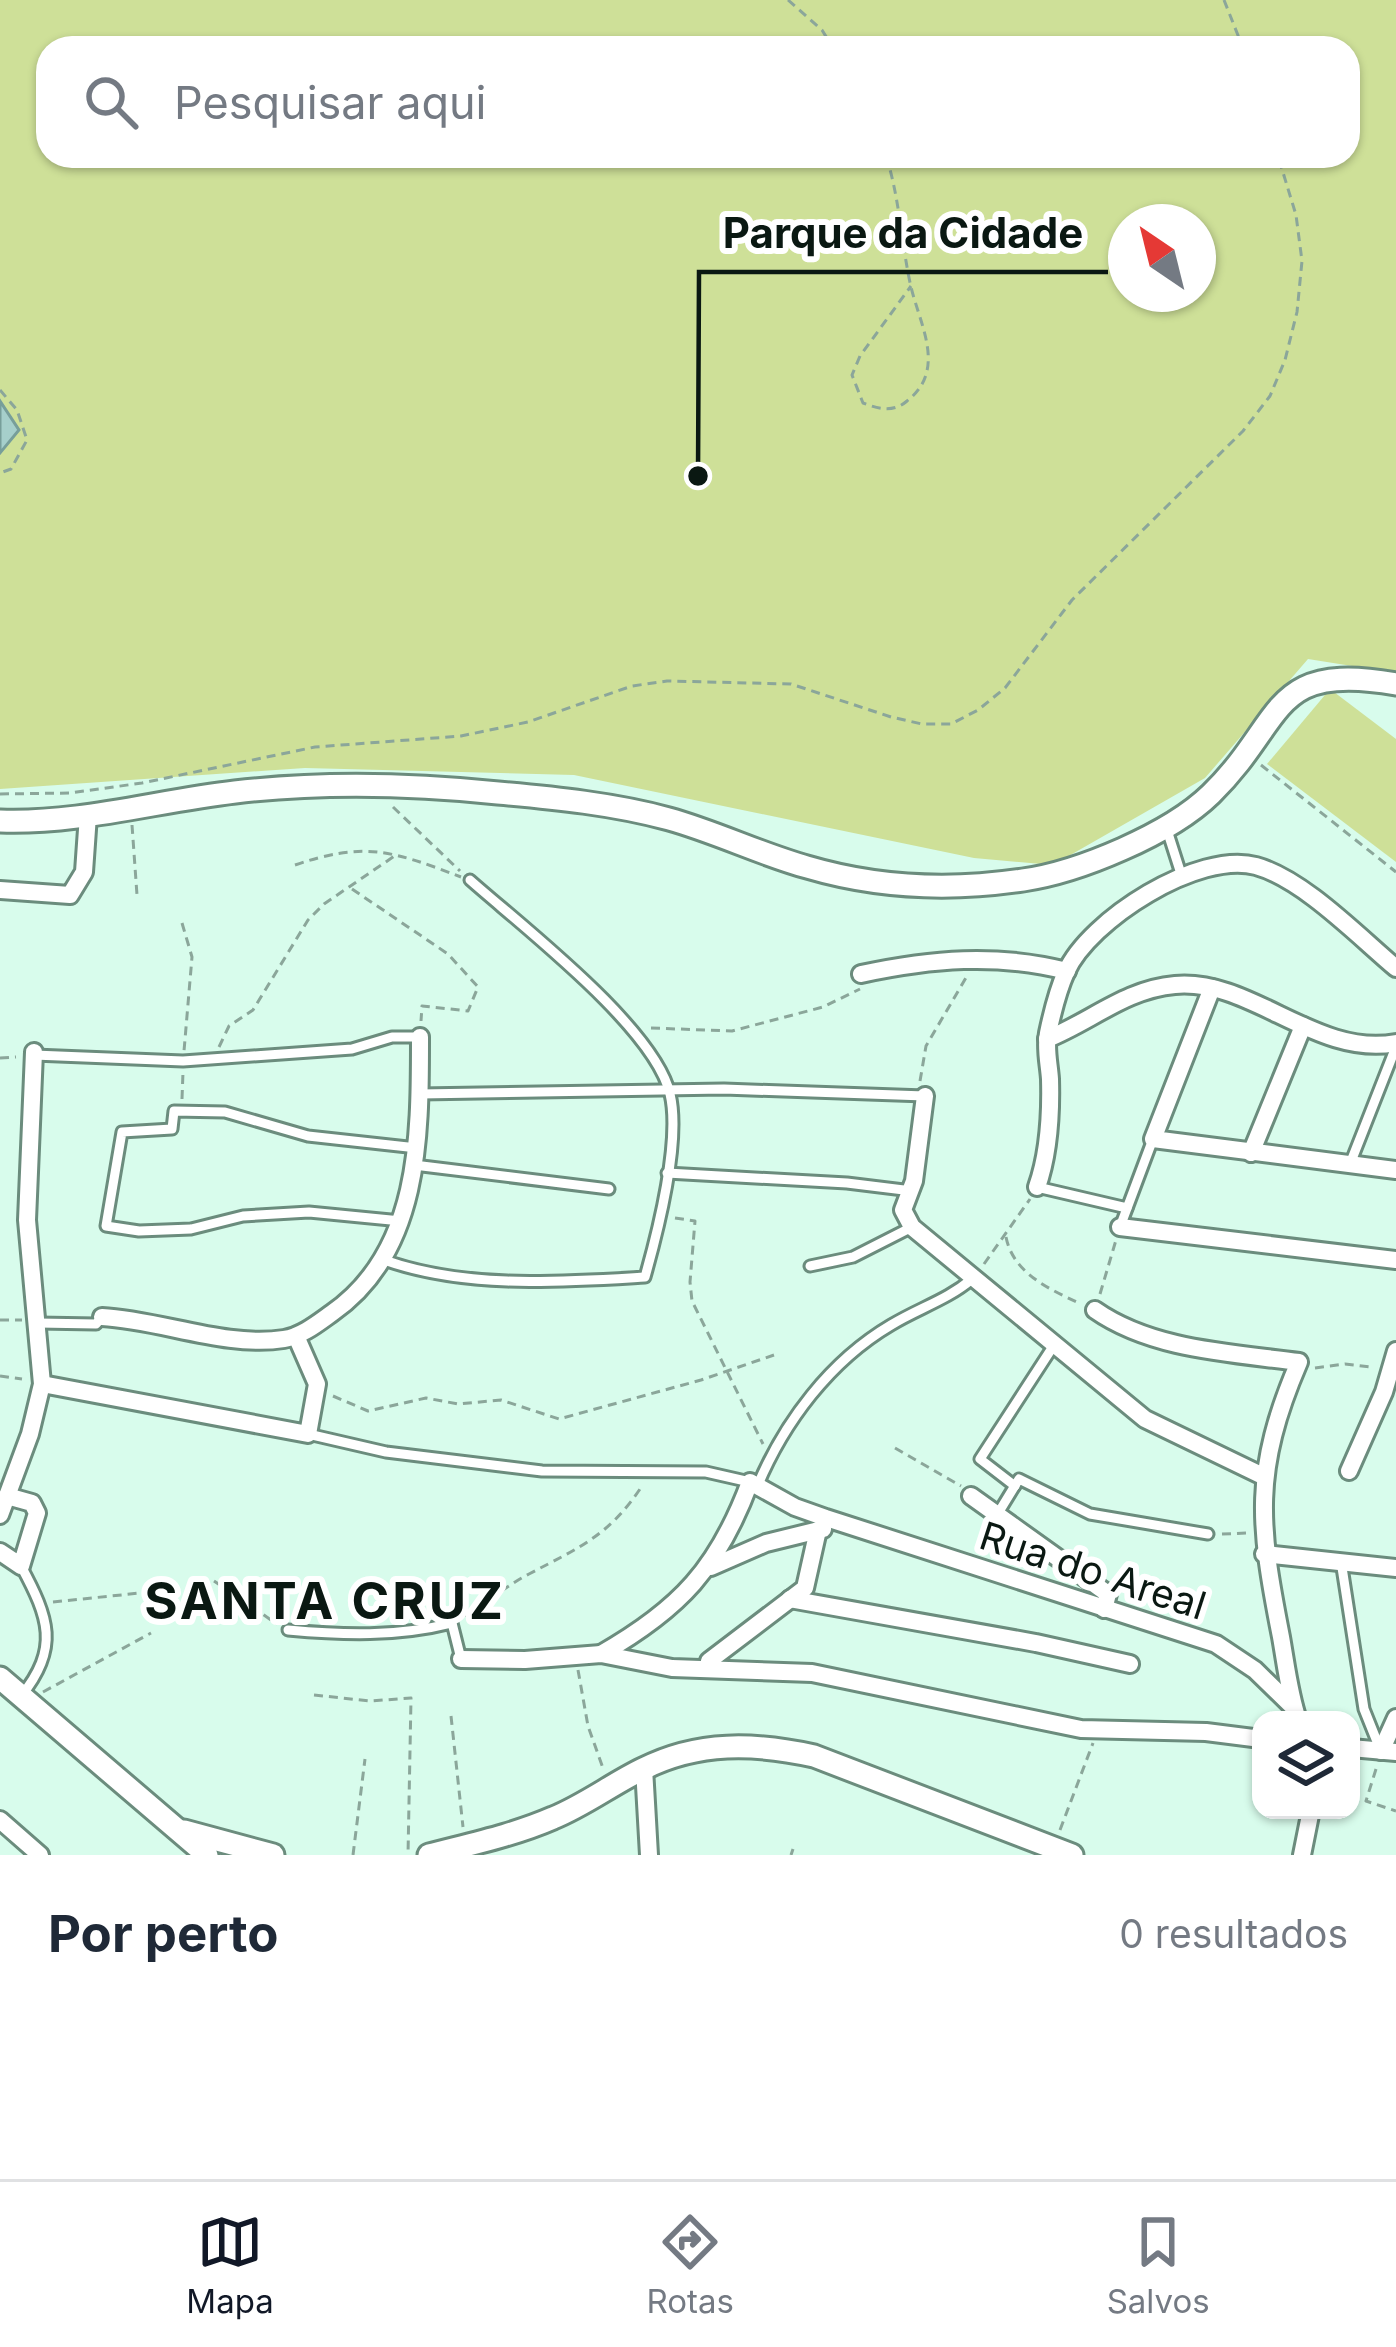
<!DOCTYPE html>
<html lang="pt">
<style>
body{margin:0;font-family:Inter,sans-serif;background:#f2f2f3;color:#1f2937}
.controls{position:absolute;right:36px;bottom:36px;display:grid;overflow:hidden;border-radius:24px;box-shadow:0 3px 9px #0004}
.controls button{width:108px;height:108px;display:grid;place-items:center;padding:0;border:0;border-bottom:3px solid #e0e1e3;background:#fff;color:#1f2937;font:60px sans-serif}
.compass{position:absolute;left:1108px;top:204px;width:108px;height:108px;border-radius:50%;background:#fff;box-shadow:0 3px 9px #0004;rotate:325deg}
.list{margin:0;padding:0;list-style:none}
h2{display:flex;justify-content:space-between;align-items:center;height:156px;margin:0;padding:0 48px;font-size:51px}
h2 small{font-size:39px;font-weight:400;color:#747a83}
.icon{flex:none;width:66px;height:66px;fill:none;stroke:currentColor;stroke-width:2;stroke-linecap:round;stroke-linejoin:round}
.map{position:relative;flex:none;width:1396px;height:1855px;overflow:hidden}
.search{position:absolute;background:#fff;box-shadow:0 3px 9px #0004;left:36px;right:36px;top:36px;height:132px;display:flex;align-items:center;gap:30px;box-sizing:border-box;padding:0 42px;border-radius:36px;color:#747a83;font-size:45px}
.sheet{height:324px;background:#fff}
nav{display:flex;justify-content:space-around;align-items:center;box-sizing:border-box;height:168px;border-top:3px solid #e0e1e3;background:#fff;font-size:33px;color:#747a83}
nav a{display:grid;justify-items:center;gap:6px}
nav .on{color:#111827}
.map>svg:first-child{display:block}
.green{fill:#cee098;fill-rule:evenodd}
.building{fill:#a6cfcb;stroke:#779e9a;stroke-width:3}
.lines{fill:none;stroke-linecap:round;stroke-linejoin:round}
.service-casing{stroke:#6b8c7d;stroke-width:15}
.minor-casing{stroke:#6b8c7d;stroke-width:22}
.tertiary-casing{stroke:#6b8c7d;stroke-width:27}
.path{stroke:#8ba69a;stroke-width:3;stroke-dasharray:9 6;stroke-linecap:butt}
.service{stroke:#fff;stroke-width:9}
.minor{stroke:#fff;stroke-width:16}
.tertiary{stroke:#fff;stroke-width:21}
.labels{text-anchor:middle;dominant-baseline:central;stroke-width:12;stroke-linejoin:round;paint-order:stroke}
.street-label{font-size:39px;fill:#0a1812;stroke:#fff}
.district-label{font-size:51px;font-weight:bold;letter-spacing:3px;fill:#0a1812;stroke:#fff}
.leader{fill:none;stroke:#0a1812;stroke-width:4.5}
.callout-dot{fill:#0a1812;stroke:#fff;stroke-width:4.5}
.callout-label{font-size:42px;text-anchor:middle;font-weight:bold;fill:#0a1812;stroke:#fff;stroke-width:12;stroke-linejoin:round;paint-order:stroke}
</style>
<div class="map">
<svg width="1396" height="1855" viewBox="0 0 1396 1855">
<rect width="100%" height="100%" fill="#d8fcec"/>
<g class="green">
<path d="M0,0H1396V673L1308,659L1205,778L1053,865L974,858L574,775L305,768L0,789ZM48,48H1348V156H48ZM1126,222H1198V294H1126Z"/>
<polygon points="1330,689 1396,739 1396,862 1267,764"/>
</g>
<polygon class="building" points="0,401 19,430 0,453"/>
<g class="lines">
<g class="service-casing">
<g id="service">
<polyline points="1167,830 1182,877"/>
<polyline points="34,1055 183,1061 352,1049 392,1037 420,1037"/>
<polyline points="420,1094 724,1089 925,1096"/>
<polyline points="1350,1164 1396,1047"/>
<polyline points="414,1165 609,1189"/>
<polyline points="667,1173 847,1183 912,1191"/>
<polyline points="1037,1187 1127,1208"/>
<polyline points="401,1221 309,1212 243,1216 191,1229 139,1231 106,1226 122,1132 172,1129 174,1111 225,1112 308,1136 417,1148"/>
<polyline points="1120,1227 1153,1139"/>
<path d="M384,1260C466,1289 559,1282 645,1277C658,1231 681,1140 670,1094C655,1028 523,927 470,880"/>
<polyline points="810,1266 853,1257 912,1227"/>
<polyline points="38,1323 96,1324 102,1317"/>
<polyline points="308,1434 386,1452 542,1471 706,1472 750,1482"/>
<polyline points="1015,1486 980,1459 1054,1345"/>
<path d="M757,1487C784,1422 830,1361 891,1325C919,1308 947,1300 972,1279"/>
<polyline points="997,1515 1019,1479 1090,1514 1208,1534"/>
<polyline points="1341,1561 1364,1709 1380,1749"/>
<path d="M21,1566C49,1618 60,1648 21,1696"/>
<path d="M288,1630C343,1635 397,1637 452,1623L461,1659"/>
</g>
</g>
<g class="minor-casing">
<g id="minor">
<polyline points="0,890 70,895 84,872 88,815"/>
<path d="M861,974C931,959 996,953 1067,971"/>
<polyline points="1212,988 1153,1139 1396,1170"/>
<path d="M1047,1039C1090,1022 1126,989 1175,985C1251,978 1316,1058 1396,1043"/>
<polyline points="925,1096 914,1181 903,1210 912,1227 1145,1419 1265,1477"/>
<polyline points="1251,1153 1303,1026"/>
<path d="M1037,1187C1049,1153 1051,1115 1050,1079C1049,1064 1045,1048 1048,1033C1052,1014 1058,990 1066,972C1089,920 1199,850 1256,866C1303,879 1358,936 1396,968"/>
<polyline points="1120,1227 1396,1260"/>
<path d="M1095,1310C1152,1350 1232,1353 1299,1362C1252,1471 1259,1525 1281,1637C1286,1665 1289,1693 1298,1720"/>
<path d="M102,1317C161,1320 225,1348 284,1339C302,1336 318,1323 332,1313C421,1251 420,1135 420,1037"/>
<polyline points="42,1384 308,1434 317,1384 296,1336"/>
<polyline points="1349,1471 1384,1392 1396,1351"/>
<polyline points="971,1496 1108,1594 1104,1609"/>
<polyline points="0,1515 30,1434 42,1384 27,1220 34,1052"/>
<polyline points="0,1552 21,1566 37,1513 32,1503 7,1496"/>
<polyline points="1264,1554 1396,1568"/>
<polyline points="711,1567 766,1543 823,1529"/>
<polyline points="790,1599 1036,1643 1130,1664"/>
<path d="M601,1654C680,1609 718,1568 750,1482L795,1507L826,1518L1216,1644L1255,1670L1294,1708"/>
<polyline points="461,1659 525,1660 601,1654 672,1668 812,1673 1081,1729 1206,1732 1261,1739"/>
<polyline points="709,1661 805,1588 818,1530"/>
<polyline points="1351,1748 1396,1752"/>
<polyline points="1381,1751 1396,1718"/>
<polyline points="644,1768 649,1855"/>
<polyline points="0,1820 40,1855"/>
<polyline points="1302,1855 1311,1810"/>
</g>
</g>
<g class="tertiary-casing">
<g id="tertiary">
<path d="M0,821C78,824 157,801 235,792C321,782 412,784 498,793C554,798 615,804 669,819C716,832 760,854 807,867C878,888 949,891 1023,880C1079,872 1170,834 1211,794C1286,721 1268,661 1396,684"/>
<polyline points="0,1678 207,1855"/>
<polyline points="184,1831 273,1855"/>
<path d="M429,1855C471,1844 514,1835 553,1818C585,1805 612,1784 643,1769C698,1741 755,1743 814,1756L1072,1855"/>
</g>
</g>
<g class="path">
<polyline points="788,0 822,30 833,48"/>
<polyline points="1224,0 1243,48"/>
<path d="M886,156C900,199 901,243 911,287C920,325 947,370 907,401C893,413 879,409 863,403L852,375L860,356L911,286"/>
<polyline points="0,390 17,410 27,440 11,469 0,473"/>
<polyline points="1261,765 1396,872"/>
<polyline points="0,794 70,793 142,783 315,747 461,736 528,722 632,686 667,681 791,684 891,717 922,724 951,724 978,710 1005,688 1072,600 1243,431 1270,396 1285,360 1297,312 1302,261 1296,215 1278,156"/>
<polyline points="393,807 460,871"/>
<polyline points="132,825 137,895"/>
<path d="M295,865C365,841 393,851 461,877"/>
<polyline points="352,889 448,954 478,987 468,1011 422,1006 421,1021"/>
<polyline points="182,923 192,957 184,1051"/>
<polyline points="651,1028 732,1031 823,1007 860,989"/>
<polyline points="219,1047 229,1026 253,1010 308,920 324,904 396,855"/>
<polyline points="0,1058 16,1057"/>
<polyline points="920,1081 926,1046 967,976"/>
<polyline points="182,1099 183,1072"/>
<polyline points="675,1218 695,1221 690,1282 692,1301 763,1444"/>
<path d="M1006,1237C1013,1273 1049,1289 1079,1303"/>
<polyline points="984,1264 1030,1199"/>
<polyline points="1100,1294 1116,1240"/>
<polyline points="0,1320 22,1320"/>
<polyline points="1315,1368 1345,1364 1371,1367"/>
<polyline points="0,1376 22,1379"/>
<polyline points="333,1396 368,1411 426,1398 458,1404 501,1400 559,1419 701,1380 774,1355"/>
<polyline points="895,1448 961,1486"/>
<polyline points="1222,1534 1248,1533"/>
<polyline points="214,1581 277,1624"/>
<polyline points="53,1602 140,1593"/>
<path d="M464,1616C486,1603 506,1586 529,1574C580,1547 609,1536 642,1486"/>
<polyline points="578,1670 588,1726 604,1771"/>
<polyline points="43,1692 151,1633"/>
<polyline points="314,1695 370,1701 411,1698 408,1855"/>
<polyline points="451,1716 463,1827"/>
<polyline points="1376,1769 1366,1801 1396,1811"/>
<polyline points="1060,1830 1093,1743"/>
<polyline points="353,1855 365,1759"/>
<polyline points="791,1855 793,1849"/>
</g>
<use href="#service" class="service"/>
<use href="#minor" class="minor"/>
<use href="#tertiary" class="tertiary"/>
</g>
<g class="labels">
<g class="street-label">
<text transform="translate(1093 1570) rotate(18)">Rua do Areal</text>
</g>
<g class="district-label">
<text x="325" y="1600">SANTA CRUZ</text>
</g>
</g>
<path class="leader" d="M698 476L699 272H1108"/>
<circle class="callout-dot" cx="698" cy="476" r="12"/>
<g class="callout-label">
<text x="903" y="248">Parque da Cidade</text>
</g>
</svg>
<div class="controls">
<button><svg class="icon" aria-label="layers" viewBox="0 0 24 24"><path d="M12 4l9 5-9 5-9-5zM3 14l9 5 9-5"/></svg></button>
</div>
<svg class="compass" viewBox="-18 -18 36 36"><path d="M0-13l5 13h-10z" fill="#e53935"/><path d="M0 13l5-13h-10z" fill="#747a83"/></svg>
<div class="search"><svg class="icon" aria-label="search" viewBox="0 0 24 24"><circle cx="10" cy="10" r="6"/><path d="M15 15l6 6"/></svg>Pesquisar aqui</div>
</div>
<section class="sheet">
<h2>Por perto<small>0 resultados</small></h2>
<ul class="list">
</ul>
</section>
<nav>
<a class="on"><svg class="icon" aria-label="map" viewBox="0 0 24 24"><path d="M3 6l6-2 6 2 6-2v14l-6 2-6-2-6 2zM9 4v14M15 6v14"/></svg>Mapa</a>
<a><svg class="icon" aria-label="directions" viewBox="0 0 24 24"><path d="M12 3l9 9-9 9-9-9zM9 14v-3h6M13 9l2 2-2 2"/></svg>Rotas</a>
<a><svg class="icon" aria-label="saved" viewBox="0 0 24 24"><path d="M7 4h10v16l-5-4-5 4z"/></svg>Salvos</a>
</nav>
